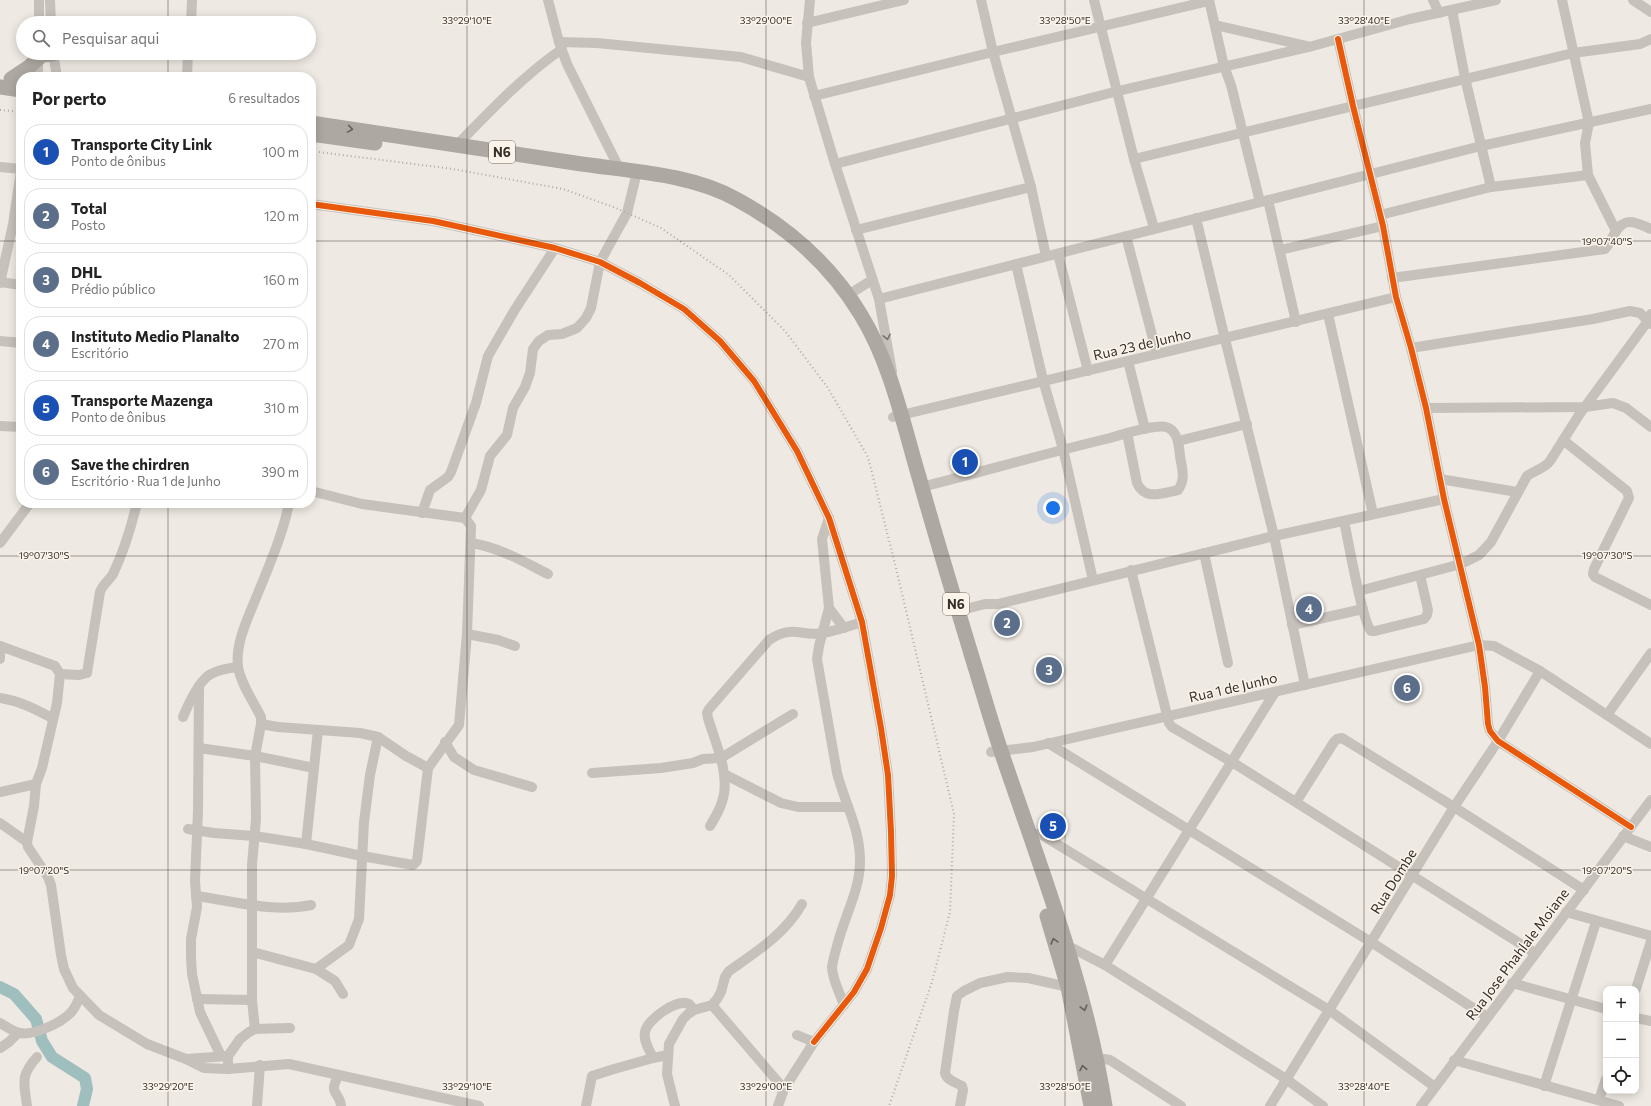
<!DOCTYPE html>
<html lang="pt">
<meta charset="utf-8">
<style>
body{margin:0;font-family:Commissioner,sans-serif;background:#f6f6f6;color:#222}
.controls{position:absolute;right:12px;bottom:12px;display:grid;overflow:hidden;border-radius:8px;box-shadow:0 2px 10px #0003}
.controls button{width:36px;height:36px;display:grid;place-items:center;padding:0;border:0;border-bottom:1px solid #e0e0e0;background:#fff;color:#222;font:20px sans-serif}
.you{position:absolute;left:1053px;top:508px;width:14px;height:14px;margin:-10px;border:3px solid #fff;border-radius:50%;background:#1a73e8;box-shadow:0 0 0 6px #1a73e833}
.badge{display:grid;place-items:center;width:26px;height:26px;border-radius:50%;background:#111827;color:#fff;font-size:13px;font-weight:700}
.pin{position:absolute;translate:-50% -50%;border:2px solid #fff;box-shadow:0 1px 4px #0006}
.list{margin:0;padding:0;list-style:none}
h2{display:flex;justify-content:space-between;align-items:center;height:52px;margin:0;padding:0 16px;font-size:17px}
h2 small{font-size:13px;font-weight:400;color:#767676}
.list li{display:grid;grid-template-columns:26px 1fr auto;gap:12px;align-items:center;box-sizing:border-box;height:56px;margin:0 8px 8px;padding:0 8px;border:1px solid #e0e0e0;border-radius:16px}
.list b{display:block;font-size:15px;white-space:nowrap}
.list p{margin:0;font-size:13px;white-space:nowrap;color:#767676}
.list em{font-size:13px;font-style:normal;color:#767676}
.icon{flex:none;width:22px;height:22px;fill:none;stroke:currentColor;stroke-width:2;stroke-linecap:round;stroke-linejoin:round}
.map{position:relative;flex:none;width:1651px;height:1106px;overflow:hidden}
.search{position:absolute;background:#fff;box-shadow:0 2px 10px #0003;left:16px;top:16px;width:300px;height:44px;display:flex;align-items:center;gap:10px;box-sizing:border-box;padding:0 14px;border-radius:22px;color:#767676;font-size:15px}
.panel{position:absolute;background:#fff;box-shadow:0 2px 10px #0003;left:16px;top:72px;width:300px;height:436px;border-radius:16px}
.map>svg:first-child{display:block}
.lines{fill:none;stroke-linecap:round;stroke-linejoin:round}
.river{stroke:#9fbebe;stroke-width:12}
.minor{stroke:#c7c1bc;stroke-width:10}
.highway{stroke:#ada8a1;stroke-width:15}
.rail{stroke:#afaaa6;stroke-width:2;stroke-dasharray:1 3;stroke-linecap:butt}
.cycleway-casing{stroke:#faf4eb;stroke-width:8}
.cycleway{stroke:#e8590c;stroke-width:6}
.oneway{stroke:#675f5a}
.oneway2{stroke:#78716c}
.ticks{fill:none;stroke:#382f2a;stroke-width:1;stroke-opacity:0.45}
.labels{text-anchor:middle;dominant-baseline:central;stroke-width:3;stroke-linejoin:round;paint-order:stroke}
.shield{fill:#faf4eb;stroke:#726a64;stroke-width:1}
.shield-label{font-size:13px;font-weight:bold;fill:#382f2a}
.street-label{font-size:14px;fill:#382f2a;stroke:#faf4eb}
.ticks-label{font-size:10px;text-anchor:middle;fill:#382f2a;stroke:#faf4eb;stroke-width:3;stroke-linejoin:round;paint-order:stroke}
</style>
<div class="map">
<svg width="1651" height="1106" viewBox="0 0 1651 1106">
<rect width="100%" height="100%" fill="#eee9e2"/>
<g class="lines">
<polyline class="river" points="0,987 14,994 36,1019 42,1041 52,1057 85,1078 87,1089 83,1106"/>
<g class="minor">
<polyline points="39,0 39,23"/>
<polyline points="50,0 51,23"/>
<polyline points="548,0 559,42 567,64 620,170"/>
<polyline points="810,0 806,43 809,77 835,164 879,299 892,372"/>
<polyline points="981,0 993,52 1031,187 1046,256"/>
<polyline points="1094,0 1134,159 1154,228"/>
<polyline points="1209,0 1224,66 1231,85 1260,202"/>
<polyline points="1433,0 1439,13"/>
<polyline points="1562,0 1589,123 1585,143 1588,175 1616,231"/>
<polyline points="1633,0 1651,12"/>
<polyline points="1452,10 1465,78 1491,187"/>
<polyline points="191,23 192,0"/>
<polyline points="807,23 904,0"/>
<polyline points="1215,25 1307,46"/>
<polyline points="1338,39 1353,106 1383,226 1396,297 1411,348 1426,408 1444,499 1479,645 1485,687 1488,724 1490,731 1498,741 1631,827"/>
<polyline points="559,42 597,43 741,57 809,77"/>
<polyline points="53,53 57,77"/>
<polyline points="38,77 38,57"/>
<polyline points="187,77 188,53"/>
<polyline points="814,96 993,52 1209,1"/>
<path d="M457,145C490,111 523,76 562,49"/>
<polyline points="1134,159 1573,53 1640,44 1651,39"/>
<polyline points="835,164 1118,91 1309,47 1410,19 1496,0"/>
<polyline points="0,167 21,169"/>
<polyline points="1268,200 1296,322"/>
<polyline points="311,204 433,221 555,248 600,262 640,283 684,309 720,341 754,381 797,451 829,518 862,622 881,728 888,775 891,832 892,876 890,895 881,928 867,969 854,992 814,1042"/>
<polyline points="1380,215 1491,187 1588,175"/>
<polyline points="1196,218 1225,339 1274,536 1305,685"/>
<polyline points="856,230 1031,187"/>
<polyline points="1126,236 1157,354"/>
<polyline points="1280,250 1383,226"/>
<polyline points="1058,254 1088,371"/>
<polyline points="1016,264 1043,380 1063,449 1093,580"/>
<path d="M1392,278L1605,249C1610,244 1611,239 1615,233C1625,215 1637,223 1651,229"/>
<polyline points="0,282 21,285"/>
<polyline points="0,283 13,224 21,171"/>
<polyline points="848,295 872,280"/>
<polyline points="879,299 1481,146 1651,109"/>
<polyline points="1328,314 1373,514"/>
<polyline points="0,341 21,343"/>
<polyline points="1411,348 1593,319 1630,311 1640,313 1651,324"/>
<polyline points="1128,361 1145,429"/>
<polyline points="1426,408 1585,407 1613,403 1626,408 1651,427"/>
<polyline points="893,417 1396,297"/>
<polyline points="0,426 21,427"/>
<polyline points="1563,440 1627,491 1629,498 1594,569 1593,574 1595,577 1651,605"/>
<polyline points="1178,441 1247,424"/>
<polyline points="1440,479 1517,492"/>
<path d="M922,487C985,471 1047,453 1110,438C1123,434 1155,424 1166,427C1178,430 1179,446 1180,456C1182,469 1186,479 1178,490C1162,493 1145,501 1137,483L1127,433"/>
<polyline points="311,491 362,504 465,518 471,526 467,634 459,725 428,768"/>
<polyline points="422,513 430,490 448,477 451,472 476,403 488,356 514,311 555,248"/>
<polyline points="465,518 481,490 490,456 507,435 513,408 525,387 530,373 533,349 539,341 548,335 562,334 577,328 586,318 591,308 600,262 627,213 635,180"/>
<path d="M829,518L822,539L829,608L819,646L817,659L837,773C845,804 860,828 860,861C860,891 844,917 837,946C835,953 833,960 832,967C832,979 840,993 844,1005"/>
<path d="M1344,521C1348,539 1362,621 1371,631H1375L1424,619L1427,615L1428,610L1420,575"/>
<polyline points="0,543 30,503"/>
<path d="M472,543C503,549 520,560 548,574"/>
<polyline points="1204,553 1228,663"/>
<polyline points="1131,570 1169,723 1172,727 1232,762 1535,953"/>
<path d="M1359,591L1461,564L1479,555L1491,542L1527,476C1535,470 1544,469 1550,461L1579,415L1648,321L1651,314"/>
<polyline points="829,608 844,628"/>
<polyline points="958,611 985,604 998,604 1274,536 1444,499"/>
<polyline points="1292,625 1363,609"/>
<polyline points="467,634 498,640 515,646"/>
<polyline points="0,646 55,666 60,674 57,703 42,768 36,784 34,806 27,842 28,847 48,877 51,885 61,955 64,969 73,988 99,1015 147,1044 186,1059 204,1068 228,1069 289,1064 479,1106"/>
<polyline points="0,659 0,646"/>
<path d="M60,674L79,675L87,673L100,592C103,584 109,581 113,574C124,551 131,528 137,503"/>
<polyline points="199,686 198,811 195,881 197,907 191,939 191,957 192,974 200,1012 221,1056"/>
<path d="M0,698C20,701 35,709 52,718"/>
<polyline points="1607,715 1651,653"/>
<path d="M183,717C188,705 199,680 211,674C220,669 229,668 238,667"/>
<polyline points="445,742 454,757 474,770 532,787"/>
<polyline points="1048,743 1371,942 1487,1017"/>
<polyline points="199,748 255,756 314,768"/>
<polyline points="991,752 1033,747 1479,645 1494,646 1540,671 1651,744"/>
<polyline points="592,773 661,768 693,763 703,759 721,758 793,714"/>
<polyline points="724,774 781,803 798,807 848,807"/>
<polyline points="0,792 36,784"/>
<polyline points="1296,802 1334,742 1337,739 1342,738 1454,807 1584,890"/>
<polyline points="0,823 27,842"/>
<path d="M710,826C716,816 722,806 724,794C728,769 715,742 708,718L707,713L709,709L769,640C793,624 801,637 823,633C836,631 850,626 862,622"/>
<path d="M188,829L214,833L254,836L306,844L362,856L413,865L417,861L428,768L406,756L378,737L360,733L278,727L261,724V717C253,701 241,684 238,667C235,642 249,616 258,593C269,566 284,531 289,503"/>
<polyline points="1031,835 1036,834 1042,835 1329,1010 1435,1087"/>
<polyline points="1623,836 1651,847"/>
<polyline points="306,844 318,730"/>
<path d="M196,896C234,901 273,913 311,905"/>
<polyline points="1566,912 1651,936"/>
<polyline points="1066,945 1105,965 1286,1079 1323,1106"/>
<polyline points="252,952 316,969 335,981 343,994"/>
<polyline points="1105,965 1275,692"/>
<polyline points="316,969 349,945 359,919 364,822 370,775 378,737"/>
<polyline points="1512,983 1606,1009"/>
<polyline points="1636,989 1651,941"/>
<polyline points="197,999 252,1000"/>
<polyline points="712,1005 784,1089"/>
<polyline points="1636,1018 1651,1021"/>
<path d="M0,1023C5,1026 11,1030 16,1032C31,1038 64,1022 73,1010C76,1006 78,1001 80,996"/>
<polyline points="255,1029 252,1000 252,865 256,819 255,756 261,724"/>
<polyline points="0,1048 9,1042 18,1033"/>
<path d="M668,1055L653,1058C650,1051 643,1041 645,1032C647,1019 678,998 689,1004L694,1010"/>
<polyline points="186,1059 228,1056"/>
<polyline points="1454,1060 1619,1106"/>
<polyline points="1098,1061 1104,1059 1110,1060 1181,1106"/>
<polyline points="228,1069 228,1056 240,1039 249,1032 255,1029 290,1028"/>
<path d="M339,1075C327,1095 340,1091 341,1106"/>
<polyline points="1544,1086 1596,922"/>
<polyline points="1599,1100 1606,1079"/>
<path d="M27,1106C24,1082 20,1076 37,1057"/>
<polyline points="257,1106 260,1065"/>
<polyline points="586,1106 592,1076 614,1069 653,1058"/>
<path d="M675,1106L667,1074L669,1044L683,1019L688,1014L694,1010L712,1005L717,999L721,992L725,977L729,971C756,952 785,934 802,904"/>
<polyline points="778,1106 784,1089 814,1042 797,1035"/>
<path d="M960,1106L963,1090L962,1086C956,1082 947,1081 945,1073L954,1011L957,996L964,991L980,983L1008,977L1028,978L1068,987"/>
<polyline points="1270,1106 1454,807 1498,741 1540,671"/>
<polyline points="1421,1106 1651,800"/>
</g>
<g class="highway">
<polyline points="11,79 29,67 42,55 53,54"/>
<polyline points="0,87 21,90"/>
<path d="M311,123C399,136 487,150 575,163C626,171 690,173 736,199C786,226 831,265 861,315C891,364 903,423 919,477C936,538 954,597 972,657C982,689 991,722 1002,754C1041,869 1086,985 1105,1106"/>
<polyline points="311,134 375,143"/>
<polyline points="1047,916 1068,987 1091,1106"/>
</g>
<g class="rail">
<polyline points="0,110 21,112"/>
<polyline points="311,151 453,169 563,189 616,208 661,228 729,275 785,331 828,388 868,457 896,568 954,814 950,912 932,982 889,1106"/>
</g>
<g class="cycleway-casing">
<g id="cycleway">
<polyline points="1338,39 1353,106 1383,226 1396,297 1411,348 1426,408 1444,499 1479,645 1485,687 1488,724 1490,731 1498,741 1631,827"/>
<polyline points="311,204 433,221 555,248 600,262 640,283 684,309 720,341 754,381 797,451 829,518 862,622 881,728 888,775 891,832 892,876 890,895 881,928 867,969 854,992 814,1042"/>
</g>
</g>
<use href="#cycleway" class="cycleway"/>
</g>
<defs><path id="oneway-chevron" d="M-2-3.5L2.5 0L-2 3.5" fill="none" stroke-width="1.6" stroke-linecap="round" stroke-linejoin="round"/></defs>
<g class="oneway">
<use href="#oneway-chevron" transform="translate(350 129) rotate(9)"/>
<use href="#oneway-chevron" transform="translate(1054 941) rotate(-106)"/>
<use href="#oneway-chevron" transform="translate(1084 1008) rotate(75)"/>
<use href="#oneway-chevron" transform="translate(1083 1068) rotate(-101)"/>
</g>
<use class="oneway2" href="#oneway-chevron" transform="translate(887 337) rotate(78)"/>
<path class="ticks" d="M168,0V23M467,0V1106M766,0V1106M1065,0V1106M1364,0V1106M168,53V77M0,241H21M311,241H1651M168,503V1106M0,556H1651M0,870H1651"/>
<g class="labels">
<g class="shield">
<rect x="489" y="141" width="26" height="22" rx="3"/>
<rect x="943" y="593" width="26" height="22" rx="3"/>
</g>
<g class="shield-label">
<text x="502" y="152">N6</text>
<text x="956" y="604">N6</text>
</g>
<g class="street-label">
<text transform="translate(1142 344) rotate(-13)">Rua 23 de Junho</text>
<text transform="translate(1233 687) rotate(-13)">Rua 1 de Junho</text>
<text transform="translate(1393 881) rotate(-58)">Rua Dombe</text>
<text transform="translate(1517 954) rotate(-53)">Rua Jose Phahlale Moiane</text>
</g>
</g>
<g class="ticks-label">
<text x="467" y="24">33°29'10"E</text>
<text x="766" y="24">33°29'00"E</text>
<text x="1065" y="24">33°28'50"E</text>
<text x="1364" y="24">33°28'40"E</text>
<text x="1607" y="245">19°07'40"S</text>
<text x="1607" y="559">19°07'30"S</text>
<text x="44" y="559">19°07'30"S</text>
<text x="1607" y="874">19°07'20"S</text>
<text x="44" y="874">19°07'20"S</text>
<text x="168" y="1090">33°29'20"E</text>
<text x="467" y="1090">33°29'10"E</text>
<text x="766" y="1090">33°29'00"E</text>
<text x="1065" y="1090">33°28'50"E</text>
<text x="1364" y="1090">33°28'40"E</text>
</g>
</svg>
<div class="controls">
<button>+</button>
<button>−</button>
<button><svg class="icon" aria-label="locate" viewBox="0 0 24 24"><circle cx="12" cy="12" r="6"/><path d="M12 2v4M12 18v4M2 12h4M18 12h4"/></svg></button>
</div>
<div class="you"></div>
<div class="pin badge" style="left:965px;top:462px;background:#1a4fb4">1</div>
<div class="pin badge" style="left:1007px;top:623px;background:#5c6f8a">2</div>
<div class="pin badge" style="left:1049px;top:670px;background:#5c6f8a">3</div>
<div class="pin badge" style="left:1309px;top:609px;background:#5c6f8a">4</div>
<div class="pin badge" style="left:1053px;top:826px;background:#1a4fb4">5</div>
<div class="pin badge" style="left:1407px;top:688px;background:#5c6f8a">6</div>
<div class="search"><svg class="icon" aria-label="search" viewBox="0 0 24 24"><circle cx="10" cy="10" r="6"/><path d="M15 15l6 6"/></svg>Pesquisar aqui</div>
<section class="panel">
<h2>Por perto<small>6 resultados</small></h2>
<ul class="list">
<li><span class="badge" style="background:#1a4fb4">1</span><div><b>Transporte City Link</b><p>Ponto de ônibus</p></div><em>100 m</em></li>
<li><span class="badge" style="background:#5c6f8a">2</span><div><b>Total</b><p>Posto</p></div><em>120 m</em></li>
<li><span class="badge" style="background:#5c6f8a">3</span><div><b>DHL</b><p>Prédio público</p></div><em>160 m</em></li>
<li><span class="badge" style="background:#5c6f8a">4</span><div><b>Instituto Medio Planalto</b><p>Escritório</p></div><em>270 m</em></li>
<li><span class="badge" style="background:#1a4fb4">5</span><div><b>Transporte Mazenga</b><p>Ponto de ônibus</p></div><em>310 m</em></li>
<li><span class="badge" style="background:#5c6f8a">6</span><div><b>Save the chirdren</b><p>Escritório · Rua 1 de Junho</p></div><em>390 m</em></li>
</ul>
</section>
</div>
